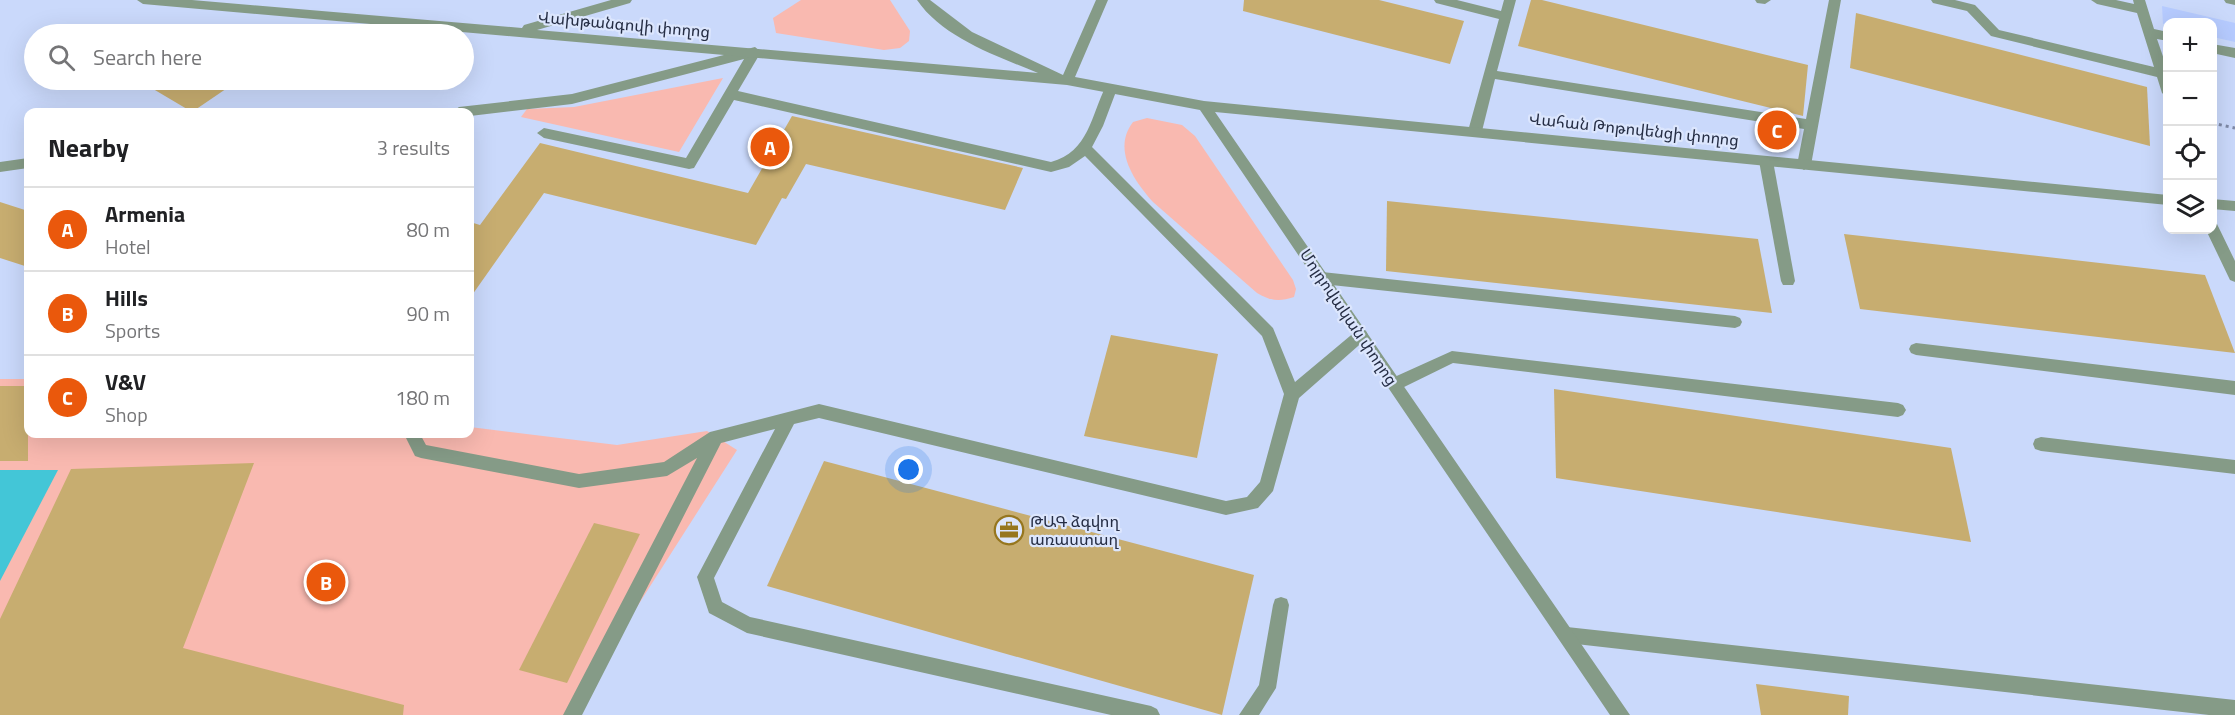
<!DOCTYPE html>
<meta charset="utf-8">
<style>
body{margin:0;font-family:"Titillium Web","Noto Sans Armenian",sans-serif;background:#f6f6f6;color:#202124}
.controls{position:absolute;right:18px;top:18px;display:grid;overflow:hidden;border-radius:12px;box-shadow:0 6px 24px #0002}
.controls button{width:54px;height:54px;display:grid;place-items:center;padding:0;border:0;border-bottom:2px solid #e0e0e0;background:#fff;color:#202124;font:30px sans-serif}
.you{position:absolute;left:909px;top:470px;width:21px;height:21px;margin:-15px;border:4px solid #fff;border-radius:50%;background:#1a73e8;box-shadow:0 0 0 9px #1a73e833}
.badge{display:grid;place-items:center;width:39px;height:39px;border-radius:50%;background:#ea580c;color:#fff;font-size:20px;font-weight:700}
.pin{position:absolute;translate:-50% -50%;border:3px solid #fff;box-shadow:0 2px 6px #0006}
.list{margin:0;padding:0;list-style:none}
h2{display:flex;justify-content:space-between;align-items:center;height:78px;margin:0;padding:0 24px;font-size:26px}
h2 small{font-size:20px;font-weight:400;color:#757577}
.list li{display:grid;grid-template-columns:39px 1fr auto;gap:18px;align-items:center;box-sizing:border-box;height:84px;padding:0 24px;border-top:2px solid #e0e0e0}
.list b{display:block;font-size:22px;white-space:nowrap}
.list p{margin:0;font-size:20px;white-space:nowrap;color:#757577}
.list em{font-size:20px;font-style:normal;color:#757577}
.icon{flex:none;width:33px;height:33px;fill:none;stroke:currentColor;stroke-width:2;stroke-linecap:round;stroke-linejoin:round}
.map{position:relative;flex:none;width:2235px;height:715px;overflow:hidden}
.search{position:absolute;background:#fff;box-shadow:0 6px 24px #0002;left:24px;top:24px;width:450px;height:66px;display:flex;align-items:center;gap:15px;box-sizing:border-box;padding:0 21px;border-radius:33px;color:#757577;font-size:22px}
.panel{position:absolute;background:#fff;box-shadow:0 6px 24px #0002;left:24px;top:108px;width:450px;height:330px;border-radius:12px}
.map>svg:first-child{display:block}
.built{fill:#b6cbff}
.green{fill:#f9b9b0}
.water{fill:#43c6d7}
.building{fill:#c7ad70}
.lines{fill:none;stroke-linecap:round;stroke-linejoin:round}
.path{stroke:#7e89a6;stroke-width:3;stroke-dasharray:3 4;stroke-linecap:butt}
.service{fill:#859b87;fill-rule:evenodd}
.tertiary{fill:#859b87;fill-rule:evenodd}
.labels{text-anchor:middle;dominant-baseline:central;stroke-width:4.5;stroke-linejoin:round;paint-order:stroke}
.street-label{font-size:16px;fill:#252d44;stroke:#dce6fd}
.poi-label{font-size:16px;fill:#252d44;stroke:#dce6fd;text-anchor:start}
</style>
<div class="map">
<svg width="2235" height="715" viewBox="0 0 2235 715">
<rect width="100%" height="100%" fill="#cad9fb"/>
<polygon class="built" points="2162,6 2235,23 2235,42 2213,37 2212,22 2163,24"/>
<g class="green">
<polygon points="801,0 890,0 910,31 909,41 900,48 884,50 776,33 773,18"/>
<polygon points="723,78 679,152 521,117 527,109 574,107"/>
<path d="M1147,118L1182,125L1195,136L1293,280L1296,289L1294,297C1279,302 1271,301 1257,293L1153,202C1134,181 1112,149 1133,122Z"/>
<polygon points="0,379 28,379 28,434 470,434 470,427 617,445 707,431 737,450 568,715 0,715"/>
</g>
<polygon class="water" points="0,470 58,470 0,581"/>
<g class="building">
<polygon points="1244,0 1379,0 1464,21 1450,64 1243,11"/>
<polygon points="1531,0 1542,0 1808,65 1803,116 1518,46"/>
<polygon points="1856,13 2147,87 2150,146 1850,68"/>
<polygon points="138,80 239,80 192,112"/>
<polygon points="792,116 1023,168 1005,210 806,164 786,199 782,198 756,245 544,193 470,298 470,222 480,225 540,143 748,193"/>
<polygon points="1387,201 1758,239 1772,313 1386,271"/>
<polygon points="0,202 28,211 28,267 0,258"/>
<polygon points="1844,234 2205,275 2235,353 1860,309"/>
<polygon points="1111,335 1218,354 1197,458 1084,436"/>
<rect x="0" y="386" width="28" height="75"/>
<polygon points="1554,389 1951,448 1971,542 1556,478"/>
<polygon points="824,461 1254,575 1222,715 767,586"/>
<polygon points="254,463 183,648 404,705 403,715 0,715 0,619 71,469"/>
<polygon points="594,523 640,534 567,683 519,670"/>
<polygon points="1756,684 1849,696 1848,715 1761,715"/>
</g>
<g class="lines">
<polyline class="path" points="2212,123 2235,128"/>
<g class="service">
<polygon points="1434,0 1457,0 1501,11 1504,0 1516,0 1497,71 1806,119 1829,0 1841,0 1811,165 1804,170 1797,165 1804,129 1495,79 1482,131 1480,135 1470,135 1468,131 1499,19 1436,3"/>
<polygon points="1755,0 1771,0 1765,4 1757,3"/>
<polygon points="1931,0 1955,0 1975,5 1999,30 2154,67 2137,13 2097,4 2091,0 2116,0 2134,4 2133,0 2145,0 2154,29 2168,32 2168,41 2157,39 2168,71 2168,98 2162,93 2157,77 1991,36 1967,11 1933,3"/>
<polygon points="2224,0 2235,0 2235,5 2226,3"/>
<polygon points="2212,44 2235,48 2235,58 2212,53"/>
<path d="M755,47L761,52L738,91L1051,162C1089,152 1091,115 1106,86H1116L1117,89L1103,126L1092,147L1273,328L1295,382L1356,331L1361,329L1366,331L1368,335L1366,339L1299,398L1273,491L1258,508L1226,515L819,418L794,424L714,578L722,602L750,617L1151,706L1157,709L1160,715H1111L747,633L709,613L697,577L775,429L721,443L582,715H563L697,458L667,476L579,488L421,458L415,456L404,434H420L426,445L579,474L664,462L710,432L819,404L1226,501L1247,497L1260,482L1284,394L1262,336L1085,156L1069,167L1051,172L734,100L694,168L689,169L544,138L537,133L544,128L686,158L744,59L572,104L470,116V112H452L459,107L572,94Z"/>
<polygon points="1766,156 1773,161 1795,281 1793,285 1783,285 1781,281 1759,161"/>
<polygon points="28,158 28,168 0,172 0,162"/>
<polygon points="2212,223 2217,224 2235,261 2235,282 2230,280 2206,230 2212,230"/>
<polygon points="1322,272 1735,316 1740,318 1742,322 1740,326 1735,328 1322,284 1317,282 1315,278 1317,274"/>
<polygon points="1916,343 2235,381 2235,395 1916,355 1911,353 1909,349 1911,345"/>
<polygon points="1452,351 1898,403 1903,405 1906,410 1903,415 1898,417 1453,363 1400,389 1395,391 1390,389 1387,384 1390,379"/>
<polygon points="2041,437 2235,460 2235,474 2041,451 2035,449 2033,444 2035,439"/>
<polygon points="1281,597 1287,599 1289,605 1276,688 1259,715 1239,715 1259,685 1273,605 1275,599"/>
<polygon points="1567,627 2235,700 2235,715 2209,715 1567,643 1561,641 1558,635 1561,629"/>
</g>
<g class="tertiary">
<path d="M137,0H192L522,28L524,25L611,0H632L630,3L537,30L1038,73C997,56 943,38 917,0H930L972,32L1063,75L1096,0H1108L1075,77L1204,101L2168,195V205L1215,112L1630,715H1610L1200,110L1067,85L143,4Z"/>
<polygon points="2212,199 2235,201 2235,211 2212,209"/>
</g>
</g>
<defs>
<g id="office-ring" transform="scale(1.5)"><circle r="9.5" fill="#dce6fd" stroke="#96761e" stroke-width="1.5"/><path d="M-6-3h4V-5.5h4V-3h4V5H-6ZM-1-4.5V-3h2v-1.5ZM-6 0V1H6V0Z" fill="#96761e"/></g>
</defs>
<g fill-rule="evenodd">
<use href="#office-ring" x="1009" y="530"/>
</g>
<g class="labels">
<g class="street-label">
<text transform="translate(624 24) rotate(5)">Վախթանգովի փողոց</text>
<text transform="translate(1634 129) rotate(6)">Վահան Թոթովենցի փողոց</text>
<text transform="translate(1349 317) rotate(56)">Մոլդովական փողոց</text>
</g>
<g class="poi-label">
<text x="1030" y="521">ԹԱԳ ձգվող<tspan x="1030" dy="18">առաստաղ</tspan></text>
</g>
</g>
</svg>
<div class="controls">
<button>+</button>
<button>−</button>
<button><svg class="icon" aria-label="locate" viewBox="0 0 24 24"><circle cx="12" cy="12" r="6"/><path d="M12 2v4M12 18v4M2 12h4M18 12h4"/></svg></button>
<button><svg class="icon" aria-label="layers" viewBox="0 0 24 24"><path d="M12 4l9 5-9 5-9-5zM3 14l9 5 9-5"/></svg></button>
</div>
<div class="you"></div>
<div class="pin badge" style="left:770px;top:147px">A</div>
<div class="pin badge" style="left:326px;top:582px">B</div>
<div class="pin badge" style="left:1777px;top:130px">C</div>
<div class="search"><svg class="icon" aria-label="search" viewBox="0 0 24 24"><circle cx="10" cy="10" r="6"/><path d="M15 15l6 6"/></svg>Search here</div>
<section class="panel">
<h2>Nearby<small>3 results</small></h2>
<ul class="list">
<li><span class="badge">A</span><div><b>Armenia</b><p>Hotel</p></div><em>80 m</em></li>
<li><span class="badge">B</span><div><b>Hills</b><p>Sports</p></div><em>90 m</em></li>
<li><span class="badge">C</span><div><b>V&amp;V</b><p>Shop</p></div><em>180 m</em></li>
</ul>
</section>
</div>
